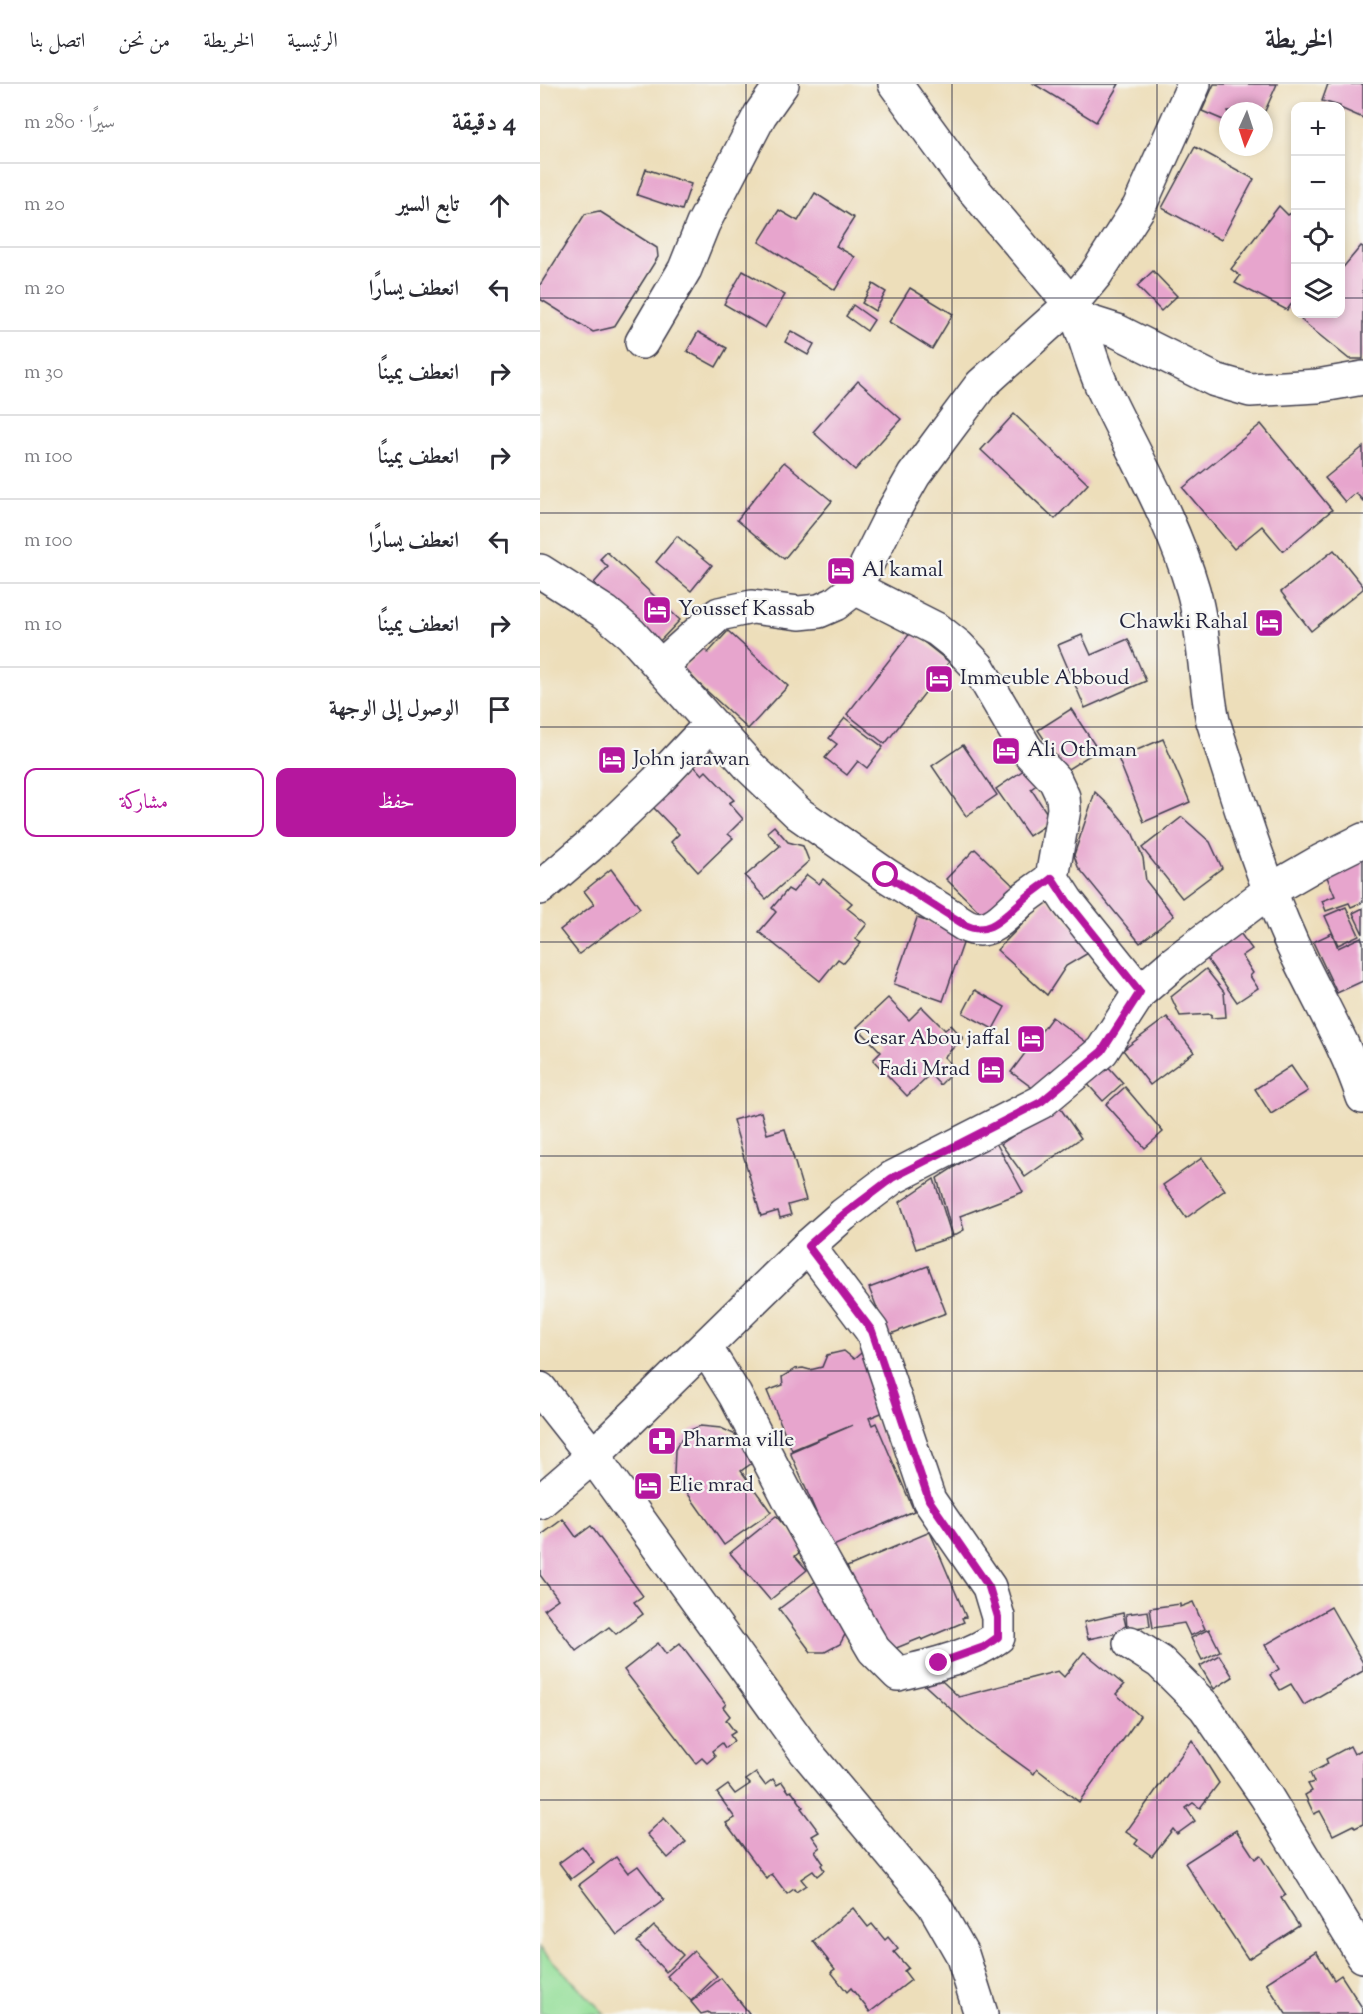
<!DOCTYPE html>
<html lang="ar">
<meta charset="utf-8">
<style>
body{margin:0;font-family:"Sorts Mill Goudy",Amiri,serif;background:#f7f7f7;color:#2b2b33;direction:rtl}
.controls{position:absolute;right:18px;top:18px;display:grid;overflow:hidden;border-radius:12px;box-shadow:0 3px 9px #0003}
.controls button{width:54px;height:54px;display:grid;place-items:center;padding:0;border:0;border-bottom:2px solid #e1e1e2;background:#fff;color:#2b2b33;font:30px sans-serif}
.compass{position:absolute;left:679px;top:18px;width:54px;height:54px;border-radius:50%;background:#fff;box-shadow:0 3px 9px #0003;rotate:183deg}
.stop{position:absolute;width:18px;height:18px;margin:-14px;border:4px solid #b5179e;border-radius:50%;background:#fff}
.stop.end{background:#b5179e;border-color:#fff;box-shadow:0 2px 6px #0008}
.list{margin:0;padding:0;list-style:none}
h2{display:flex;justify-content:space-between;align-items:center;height:78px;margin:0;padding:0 24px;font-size:26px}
h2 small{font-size:20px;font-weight:400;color:#7c7c81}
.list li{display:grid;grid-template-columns:39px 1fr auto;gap:18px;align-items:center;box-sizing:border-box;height:84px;padding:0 24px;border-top:2px solid #e1e1e2}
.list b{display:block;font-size:22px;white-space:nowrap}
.list em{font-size:20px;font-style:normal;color:#7c7c81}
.actions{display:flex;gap:12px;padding:18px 24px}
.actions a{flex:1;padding:14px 0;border:2px solid #b5179e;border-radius:12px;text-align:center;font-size:21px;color:#b5179e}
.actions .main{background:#b5179e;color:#fff}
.icon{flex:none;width:33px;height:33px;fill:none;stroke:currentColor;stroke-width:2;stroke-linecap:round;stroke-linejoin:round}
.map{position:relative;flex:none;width:823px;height:1930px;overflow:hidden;direction:ltr}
header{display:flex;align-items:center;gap:36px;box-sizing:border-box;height:84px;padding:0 30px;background:#fff;border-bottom:2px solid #e1e1e2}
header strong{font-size:28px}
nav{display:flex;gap:33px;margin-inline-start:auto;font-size:21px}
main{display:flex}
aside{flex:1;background:#fff}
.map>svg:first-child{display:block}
.green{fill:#95df9a;stroke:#5c806a;stroke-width:1.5}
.building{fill:#e7a5cd}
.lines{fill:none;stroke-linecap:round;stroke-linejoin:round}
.minor-casing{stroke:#403e4e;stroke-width:36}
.minor{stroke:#fff;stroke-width:33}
.route{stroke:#b5179e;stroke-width:8}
.grid{fill:none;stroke:#22223b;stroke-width:1.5;stroke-opacity:0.55}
.labels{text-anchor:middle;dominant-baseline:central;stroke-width:4.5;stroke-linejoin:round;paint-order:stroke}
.poi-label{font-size:21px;fill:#22223b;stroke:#f6f6f2;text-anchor:start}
</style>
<header>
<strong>الخريطة</strong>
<nav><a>الرئيسية</a><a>الخريطة</a><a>من نحن</a><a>اتصل بنا</a></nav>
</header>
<main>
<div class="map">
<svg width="823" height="1930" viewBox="0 0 823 1930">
<rect width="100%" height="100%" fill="#f6f6f2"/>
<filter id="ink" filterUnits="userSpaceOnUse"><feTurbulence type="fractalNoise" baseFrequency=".0167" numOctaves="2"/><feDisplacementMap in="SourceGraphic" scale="12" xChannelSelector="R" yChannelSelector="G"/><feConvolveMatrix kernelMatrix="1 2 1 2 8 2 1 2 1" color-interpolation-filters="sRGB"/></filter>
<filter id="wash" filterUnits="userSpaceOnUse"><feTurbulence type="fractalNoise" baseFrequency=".008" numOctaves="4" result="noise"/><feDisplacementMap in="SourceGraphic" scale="24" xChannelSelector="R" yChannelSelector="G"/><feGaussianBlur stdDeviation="1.35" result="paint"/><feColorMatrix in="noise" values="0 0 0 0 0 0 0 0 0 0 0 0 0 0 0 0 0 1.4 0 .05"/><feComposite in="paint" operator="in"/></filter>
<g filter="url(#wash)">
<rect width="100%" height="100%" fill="#eddeba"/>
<polygon class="green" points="0,1864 65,1930 0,1930"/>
<g id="blocks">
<g class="building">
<polygon points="494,0 579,0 556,38"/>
<polygon points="674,0 737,0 725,27 688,27 688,38 662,27"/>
<polygon points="788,0 823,0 823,34 800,24 800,22 782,17"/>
<polygon points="655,63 714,95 681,156 622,124"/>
<polygon points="106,85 151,100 142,126 97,111"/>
<polygon points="275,109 314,134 296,162 315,173 295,206 219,158 239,126 258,137"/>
<polygon points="739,122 748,131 756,126 756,214 747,226 695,199 700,192 691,185"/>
<polygon points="59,127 117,164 118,173 74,243 53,248 0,215 0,201 45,130"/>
<polygon points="821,162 823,163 823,275 809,275 761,236 766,230 800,230 800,187"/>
<polygon points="203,187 245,211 225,244 184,220"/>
<polygon points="613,187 637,212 621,227 597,202"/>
<polygon points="333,200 346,208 335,227 322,219"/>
<polygon points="370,204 413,230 392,265 349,238"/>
<polygon points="313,221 334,236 327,247 306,232"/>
<polygon points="251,247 274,260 268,271 245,258"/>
<polygon points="158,248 187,264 176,283 147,267"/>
<polygon points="318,297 361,335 315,386 273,348"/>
<polygon points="474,330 548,400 515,435 441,366"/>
<polygon points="721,340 792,426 743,467 722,442 694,465 643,404"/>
<polygon points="823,363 823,417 816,409 805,418 785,394"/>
<polygon points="244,378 292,417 244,475 197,436"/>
<polygon points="137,452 172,481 151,507 116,478"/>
<polygon points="794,466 823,502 823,505 771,547 741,508"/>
<polygon points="67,468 140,536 118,559 54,499 68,483 60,475"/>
<polygon points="188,547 248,602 208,645 143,585 163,564 168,569"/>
<polygon points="371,548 409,578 345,660 307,630"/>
<polygon points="542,551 551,571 588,555 606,597 545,624 518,561"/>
<polygon points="531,625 558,666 525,687 498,646"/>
<polygon points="305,634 343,663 327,684 318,677 307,691 285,674 297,660 289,654"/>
<polygon points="623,655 650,718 604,738 578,674"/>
<polygon points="423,661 457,711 426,732 392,682"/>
<polygon points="491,681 502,697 491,705 512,737 489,752 456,705"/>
<polygon points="154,682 162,691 166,687 194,716 189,719 203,735 188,750 193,754 158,788 131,758 139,750 112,722"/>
<polygon points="555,708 574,726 592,748 603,774 606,797 634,832 600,859 538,783 534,771"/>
<polygon points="642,733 670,758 682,784 642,814 602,764"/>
<polygon points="234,742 248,758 263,762 269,777 226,815 205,792 240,762 227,748"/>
<polygon points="435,765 479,807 449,837 406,795"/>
<polygon points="823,771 823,818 811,823 809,819 786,827 782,817 795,812 784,786"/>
<polygon points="71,785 100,824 39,870 20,846 54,820 44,807"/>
<polygon points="267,791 279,800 283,795 312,819 307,824 327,840 315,855 321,859 304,879 298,875 280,897 219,848 236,828 232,824 248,805 253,808"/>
<polygon points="507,815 555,865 526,882 507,911 457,866"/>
<polygon points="806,823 819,851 798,861 785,832"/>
<polygon points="823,824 823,850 813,829"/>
<polygon points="377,834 426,851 403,917 354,900"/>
<polygon points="700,849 712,865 702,872 713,889 710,892 718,904 697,918 665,872"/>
<polygon points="792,849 798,864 821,853 823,858 823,897 797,909 773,858"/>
<polygon points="666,885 684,908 686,933 671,934 671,930 640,932 631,913"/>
<polygon points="435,906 465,923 453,945 423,929"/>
<polygon points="348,914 369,936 382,923 405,946 411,941 423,954 404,973 416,985 400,1001 390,990 367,1012 333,976 341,968 317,943"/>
<polygon points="512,933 553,963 498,1008 471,988"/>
<polygon points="627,933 654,968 610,1001 583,966"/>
<polygon points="564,978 583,999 563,1017 544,996"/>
<polygon points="751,982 768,1007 731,1030 715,1005"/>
<polygon points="585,1003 623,1048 605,1064 566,1020"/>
<polygon points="518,1021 541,1054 485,1093 461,1060"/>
<polygon points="221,1028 227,1050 245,1045 266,1116 248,1121 251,1131 240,1134 238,1127 221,1132 193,1036"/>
<polygon points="455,1057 483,1108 420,1132 424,1146 413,1152 397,1094"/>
<polygon points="662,1074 685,1106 646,1134 623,1101"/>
<polygon points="394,1095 412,1153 376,1165 360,1118"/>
<polygon points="388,1182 406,1229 348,1251 329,1204"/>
<polygon points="326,1265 351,1325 329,1334 332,1341 336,1339 374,1427 291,1463 250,1368 313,1341 252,1366 227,1307 243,1301 242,1293 255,1285 263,1284 270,1286 282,1283 287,1271 304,1267 314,1275"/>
<polygon points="160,1342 181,1344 198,1352 215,1377 201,1387 231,1428 184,1461 134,1390 135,1366 139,1358 151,1346"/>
<polygon points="236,1432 264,1465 255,1472 267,1486 230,1516 190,1469"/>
<polygon points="23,1435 36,1453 51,1442 103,1512 94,1518 103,1530 76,1550 69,1543 36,1567 4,1525 18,1515 0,1491 0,1452"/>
<polygon points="390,1448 426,1533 422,1534 424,1538 382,1556 381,1554 344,1569 307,1483"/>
<polygon points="280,1494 309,1543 300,1560 285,1568 271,1568 239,1525"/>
<polygon points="653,1518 665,1545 650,1552 644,1539 613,1544 610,1524 640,1520 640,1523"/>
<polygon points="791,1523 823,1579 823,1587 764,1621 751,1600 740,1606 730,1591 739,1585 725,1561"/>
<polygon points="608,1527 610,1542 587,1545 586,1530"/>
<polygon points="583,1529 587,1547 548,1555 544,1538"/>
<polygon points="669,1545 680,1567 662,1576 651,1554"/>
<polygon points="118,1559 126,1570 140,1559 186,1620 183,1623 190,1632 186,1636 195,1648 190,1651 194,1657 185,1664 182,1659 172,1667 175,1672 167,1679 162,1674 156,1679 84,1586"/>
<polygon points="544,1568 584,1601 576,1610 600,1632 539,1718 497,1685 494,1690 437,1649 377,1594 389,1585 419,1613 518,1587 524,1593"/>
<polygon points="679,1571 693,1593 674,1605 660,1582"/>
<polygon points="652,1656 679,1699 660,1724 653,1719 646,1724 655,1737 637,1750 633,1745 612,1772 595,1760 598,1756 586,1748"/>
<polygon points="810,1662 814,1670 823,1665 823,1740 815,1744 813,1741 793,1751 780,1727 774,1730 765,1711 772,1707 768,1700 774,1698 770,1689 788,1680 786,1675"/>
<polygon points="216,1689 225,1701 233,1695 237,1701 242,1698 249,1708 252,1707 263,1723 261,1724 279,1748 272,1752 280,1763 275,1767 283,1779 281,1781 284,1786 277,1792 273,1787 261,1795 266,1801 256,1808 254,1805 247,1810 232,1790 227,1795 186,1739 195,1734 177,1709 188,1701 195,1710 210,1700 206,1696"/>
<polygon points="124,1734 146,1758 128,1774 107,1750"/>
<polygon points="696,1746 715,1775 720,1771 746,1811 741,1814 759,1842 708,1875 645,1779"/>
<polygon points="42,1762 54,1778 31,1795 19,1779"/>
<polygon points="76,1773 88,1789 98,1782 124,1816 77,1851 39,1801"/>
<polygon points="313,1824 328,1843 332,1840 345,1856 348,1853 358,1865 354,1868 368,1884 364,1887 371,1896 330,1928 311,1904 307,1908 291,1888 295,1885 273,1857"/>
<polygon points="114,1842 143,1871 126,1888 97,1858"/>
<polygon points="154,1867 177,1892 151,1917 127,1892"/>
<polygon points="776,1867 794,1896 801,1891 823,1925 823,1930 746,1930 726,1899"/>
<polygon points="181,1894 209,1929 208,1930 170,1930 168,1928 161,1930 151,1918"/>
</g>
</g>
</g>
<g filter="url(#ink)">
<use href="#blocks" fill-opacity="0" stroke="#403e4e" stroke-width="1.5"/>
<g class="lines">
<g class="minor-casing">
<g id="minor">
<path d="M355,0L422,92L531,220C545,247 551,280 565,309C596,374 633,437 653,506C665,548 664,594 673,637C697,712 720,789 752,860C776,912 806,960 823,1013"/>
<polyline points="539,235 577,247 675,296 710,306 777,302 823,294"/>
<polyline points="102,258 145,185 163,140 220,31 242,0"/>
<path d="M0,487L66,529L91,550L211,684L259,730L346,791L425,841C449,854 464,832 481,817C491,809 502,802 512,794"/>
<polyline points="315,504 354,426 374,391 402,353 441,301 531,220 556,190 599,123 654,0"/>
<polyline points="121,582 179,530 212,523 259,529 279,527 295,520 315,504 398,546 418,562 438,583 486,665 515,696 523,713 524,725 512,794 527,817 600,908"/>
<polyline points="0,804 48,763 116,698 171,640"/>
<path d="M165,1263L195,1311L259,1434L321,1544L334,1566L358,1590C392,1581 429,1574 458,1553V1533L449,1503L389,1416L332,1247L268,1162"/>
<polyline points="0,1305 53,1372 266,1668 394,1821 422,1870 441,1930"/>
<polyline points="0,1418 53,1372 268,1162 303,1131 352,1094 501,1018 562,967 600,908 635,878 729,807 781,777 823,756"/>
<polyline points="590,1559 620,1578 665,1623 726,1712 823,1872"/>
</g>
</g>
<use href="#minor" class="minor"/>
</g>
</g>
<g class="lines" filter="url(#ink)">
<path class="route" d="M346,791L425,841C449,853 464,832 481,818C491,809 502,802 512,794L527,817L600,908L562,967L501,1018L352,1094L303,1131L268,1162L332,1247L389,1416L449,1503L458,1533V1553L444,1563L399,1579"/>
</g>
<path class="grid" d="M206,0V1930M412,0V1930M617,0V1930M0,214H756M800,214H823M0,429H823M0,643H823M0,858H823M0,1072H823M0,1287H823M0,1501H823M0,1716H823"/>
<defs>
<g id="hotel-square" transform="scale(1.5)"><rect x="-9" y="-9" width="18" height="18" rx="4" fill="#b5179e" stroke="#f6f6f2"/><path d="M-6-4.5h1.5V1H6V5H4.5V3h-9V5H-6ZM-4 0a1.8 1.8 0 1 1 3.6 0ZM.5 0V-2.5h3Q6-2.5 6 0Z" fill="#fff"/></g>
<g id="pharmacy-square" transform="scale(1.5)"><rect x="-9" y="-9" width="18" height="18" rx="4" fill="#b5179e" stroke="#f6f6f2"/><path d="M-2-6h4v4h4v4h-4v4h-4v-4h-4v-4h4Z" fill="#fff"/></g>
</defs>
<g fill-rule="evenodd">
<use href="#hotel-square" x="301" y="487"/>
<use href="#hotel-square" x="117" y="526"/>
<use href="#hotel-square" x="729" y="539"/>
<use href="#hotel-square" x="399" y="595"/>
<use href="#hotel-square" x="466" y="667"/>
<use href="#hotel-square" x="72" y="676"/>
<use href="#hotel-square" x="491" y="955"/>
<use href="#hotel-square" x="451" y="986"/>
<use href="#pharmacy-square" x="122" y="1357"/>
<use href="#hotel-square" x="108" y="1402"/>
</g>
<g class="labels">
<g class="poi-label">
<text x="322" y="487">Al kamal</text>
<text x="138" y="526">Youssef Kassab</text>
<text x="708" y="539" text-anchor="end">Chawki Rahal</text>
<text x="420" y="595">Immeuble Abboud</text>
<text x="487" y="667">Ali Othman</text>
<text x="93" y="676">John jarawan</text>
<text x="470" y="955" text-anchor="end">Cesar Abou jaffal</text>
<text x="430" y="986" text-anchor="end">Fadi Mrad</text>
<text x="143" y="1357">Pharma ville</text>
<text x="129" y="1402">Elie mrad</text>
</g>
</g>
</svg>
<div class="controls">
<button>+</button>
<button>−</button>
<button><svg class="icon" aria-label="locate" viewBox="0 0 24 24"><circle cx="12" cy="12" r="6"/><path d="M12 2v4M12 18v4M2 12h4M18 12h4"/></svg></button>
<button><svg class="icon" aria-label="layers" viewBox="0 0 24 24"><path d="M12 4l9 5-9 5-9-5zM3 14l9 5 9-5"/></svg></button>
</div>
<svg class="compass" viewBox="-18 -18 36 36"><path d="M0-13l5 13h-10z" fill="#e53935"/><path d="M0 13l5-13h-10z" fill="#7c7c81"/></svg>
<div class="stop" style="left:346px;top:791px"></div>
<div class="stop end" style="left:399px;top:1579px"></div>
</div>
<aside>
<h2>4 دقيقة<small>سيرًا · 280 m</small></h2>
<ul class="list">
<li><svg class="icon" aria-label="ahead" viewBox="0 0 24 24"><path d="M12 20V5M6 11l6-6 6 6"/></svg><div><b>تابع السير</b></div><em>20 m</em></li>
<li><svg class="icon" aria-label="left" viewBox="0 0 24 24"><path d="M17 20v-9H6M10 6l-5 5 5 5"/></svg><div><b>انعطف يسارًا</b></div><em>20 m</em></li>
<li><svg class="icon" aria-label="right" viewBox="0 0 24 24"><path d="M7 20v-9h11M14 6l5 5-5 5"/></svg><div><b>انعطف يمينًا</b></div><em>30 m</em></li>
<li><svg class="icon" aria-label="right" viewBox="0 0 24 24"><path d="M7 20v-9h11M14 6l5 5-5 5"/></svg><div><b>انعطف يمينًا</b></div><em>100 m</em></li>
<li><svg class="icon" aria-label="left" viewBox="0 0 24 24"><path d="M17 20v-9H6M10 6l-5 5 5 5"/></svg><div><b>انعطف يسارًا</b></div><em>100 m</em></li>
<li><svg class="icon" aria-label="right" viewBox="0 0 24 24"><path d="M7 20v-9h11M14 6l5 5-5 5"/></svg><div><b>انعطف يمينًا</b></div><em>10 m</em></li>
<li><svg class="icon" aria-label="arrive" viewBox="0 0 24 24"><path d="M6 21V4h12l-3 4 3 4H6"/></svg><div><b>الوصول إلى الوجهة</b></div></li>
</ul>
<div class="actions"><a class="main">حفظ</a><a>مشاركة</a></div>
</aside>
</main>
